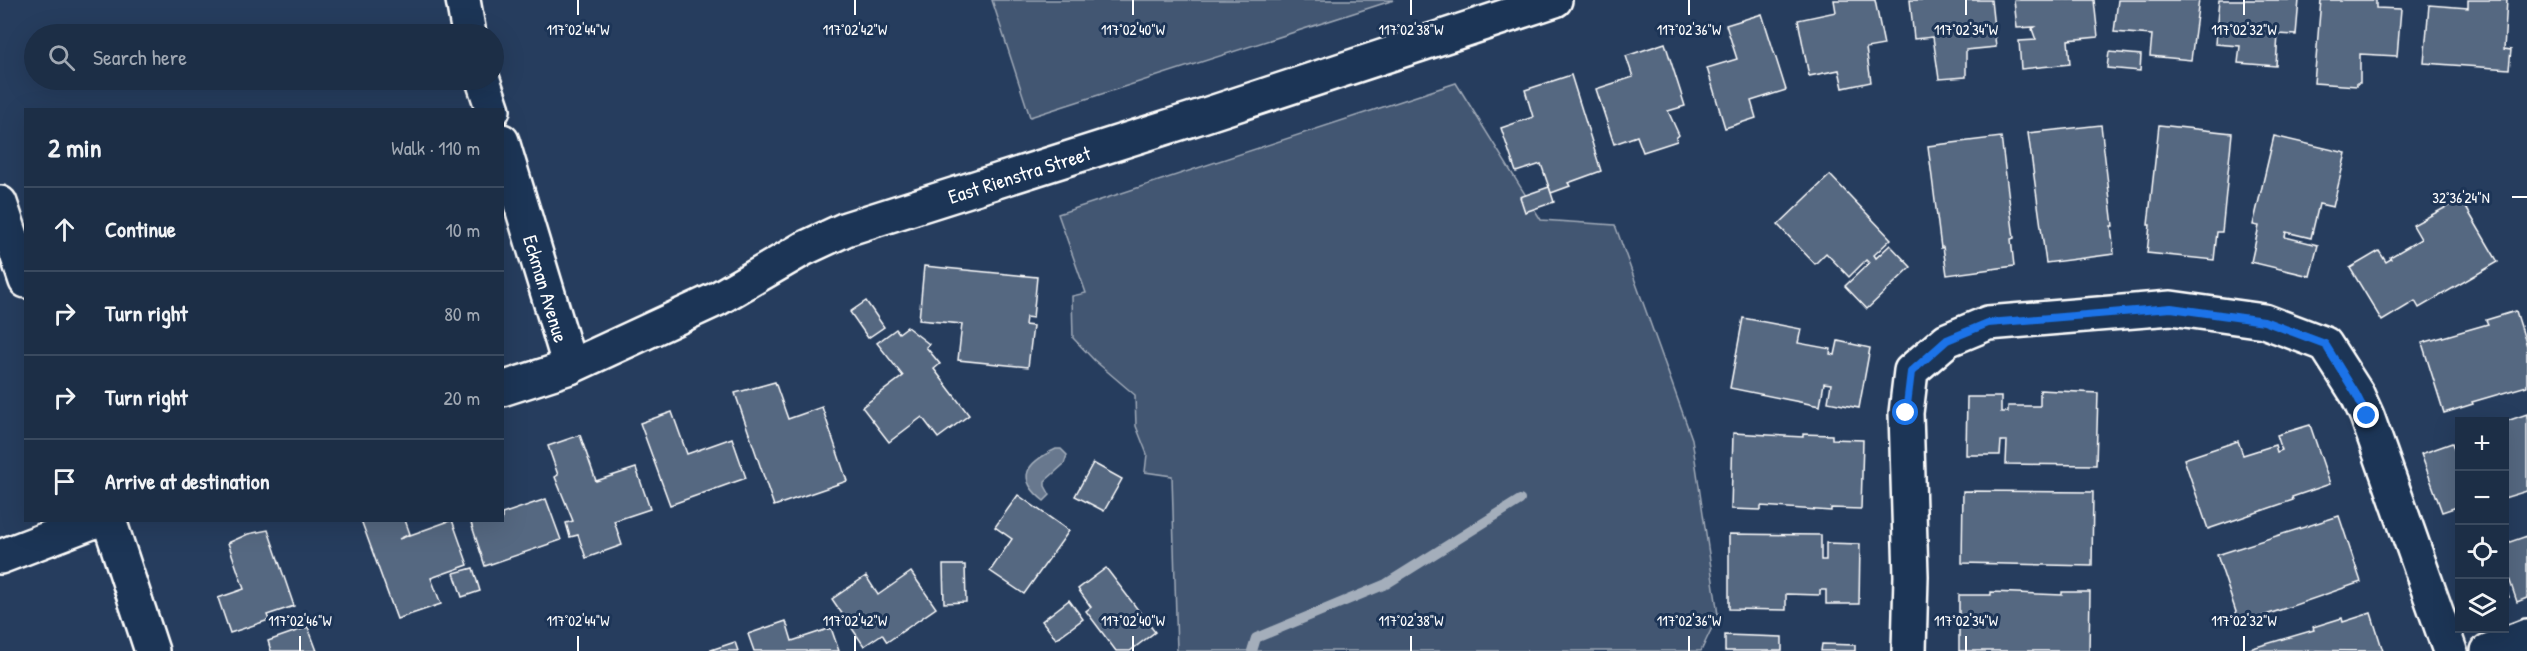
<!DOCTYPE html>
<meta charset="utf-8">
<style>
body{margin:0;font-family:"Patrick Hand",sans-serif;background:#293a51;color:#f1f3f6}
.controls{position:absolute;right:18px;bottom:18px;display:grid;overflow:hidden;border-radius:0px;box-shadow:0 6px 24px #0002}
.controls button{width:54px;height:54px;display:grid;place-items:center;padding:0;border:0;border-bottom:2px solid #3a4a5f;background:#1c2e46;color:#f1f3f6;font:30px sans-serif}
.stop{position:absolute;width:18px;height:18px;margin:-14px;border:4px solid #1a73e8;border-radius:50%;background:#fff}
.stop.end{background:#1a73e8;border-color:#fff;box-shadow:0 2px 6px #0008}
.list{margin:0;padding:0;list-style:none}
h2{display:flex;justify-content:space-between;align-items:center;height:78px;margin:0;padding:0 24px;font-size:26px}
h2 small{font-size:20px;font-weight:400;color:#a0a8b3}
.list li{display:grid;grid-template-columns:39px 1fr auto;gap:18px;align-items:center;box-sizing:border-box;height:84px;padding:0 24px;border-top:2px solid #3a4a5f}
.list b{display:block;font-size:22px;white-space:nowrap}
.list em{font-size:20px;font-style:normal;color:#a0a8b3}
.icon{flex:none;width:33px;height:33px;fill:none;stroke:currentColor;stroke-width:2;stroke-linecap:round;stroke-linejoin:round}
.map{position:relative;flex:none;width:2527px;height:651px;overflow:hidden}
.search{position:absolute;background:#1c2e46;box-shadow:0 6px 24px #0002;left:24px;top:24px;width:480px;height:66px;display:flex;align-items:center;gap:15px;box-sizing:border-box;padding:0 21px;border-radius:33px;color:#a0a8b3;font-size:22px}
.panel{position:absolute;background:#1c2e46;box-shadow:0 6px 24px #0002;left:24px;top:108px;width:480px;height:414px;border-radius:0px}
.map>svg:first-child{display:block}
.green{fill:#425672;stroke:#a0aab8;stroke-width:1.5}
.water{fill:#67788e;stroke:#a4aebb;stroke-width:1.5}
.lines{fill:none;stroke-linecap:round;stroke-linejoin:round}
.stream{stroke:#a4aebb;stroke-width:10}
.building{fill:#556781;stroke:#fff;stroke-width:1.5}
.minor-casing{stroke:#fff;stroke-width:38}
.minor{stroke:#1d3557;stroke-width:33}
.route{stroke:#1a73e8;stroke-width:8}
.ticks{fill:none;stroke:#fff;stroke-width:2}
.labels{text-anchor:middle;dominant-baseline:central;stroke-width:6;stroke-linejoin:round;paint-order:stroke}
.street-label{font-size:20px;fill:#fff;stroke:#1d3557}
.ticks-label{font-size:15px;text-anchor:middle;fill:#fff;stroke:#1d3557;stroke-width:6;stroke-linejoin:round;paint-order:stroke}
</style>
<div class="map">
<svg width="2527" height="651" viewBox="0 0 2527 651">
<rect width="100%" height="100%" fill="#263d5e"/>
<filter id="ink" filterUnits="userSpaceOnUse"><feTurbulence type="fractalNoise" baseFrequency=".0167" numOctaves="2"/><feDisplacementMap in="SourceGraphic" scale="12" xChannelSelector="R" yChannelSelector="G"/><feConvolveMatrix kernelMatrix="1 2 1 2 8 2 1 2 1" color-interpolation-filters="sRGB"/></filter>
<g filter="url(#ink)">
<g class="green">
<polygon points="992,0 1394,0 1030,117"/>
<polygon points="1456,83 1541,220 1615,225 1692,439 1718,615 1701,651 1177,651 1172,476 1145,472 1147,454 1136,426 1135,395 1094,360 1073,338 1072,296 1086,293 1058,214"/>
</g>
<path class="water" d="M1056,449H1061L1067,455L1064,464L1045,481V486L1050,495L1044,501C1015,478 1026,463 1056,449Z"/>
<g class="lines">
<polyline class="stream" points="1252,651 1256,638 1386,584 1520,500"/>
</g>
<g class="building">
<polygon points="1834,0 1875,0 1884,45 1866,48 1871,82 1843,88 1839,70 1809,76 1798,20 1836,12"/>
<polygon points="1910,0 1991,0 1996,47 1966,50 1966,77 1939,79 1933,37 1914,39"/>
<polygon points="2014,0 2094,0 2098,37 2068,40 2070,64 2021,69 2019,41 2036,40 2032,29 2035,27 2017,28"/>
<polygon points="2118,0 2199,0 2191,60 2150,56 2152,35 2114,32"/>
<polygon points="2219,0 2299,0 2296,35 2278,34 2276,66 2238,63 2240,46 2215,44"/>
<polygon points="2321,0 2376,0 2376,8 2401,9 2397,56 2360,54 2360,83 2357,83 2357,86 2314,83"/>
<polygon points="2468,0 2507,0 2504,49 2511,50 2509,69 2424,63 2429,5 2468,8"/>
<polygon points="1762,14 1786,90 1751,101 1756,118 1725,128 1707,68 1737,59 1726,25"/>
<polygon points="1665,43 1685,106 1668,111 1679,135 1676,138 1677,141 1643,152 1637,136 1614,144 1596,89 1633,77 1626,56"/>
<polygon points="2109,52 2141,55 2140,71 2107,68"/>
<polygon points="1571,75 1601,171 1568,183 1570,186 1551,193 1541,164 1516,172 1501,128 1533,117 1525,90"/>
<polygon points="2101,125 2113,226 2111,226 2114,254 2046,263 2028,133"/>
<polygon points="2159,125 2232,133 2222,232 2217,232 2214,260 2147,253 2150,225 2148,225"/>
<polygon points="2274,136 2346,153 2333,207 2319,204 2311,238 2286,232 2285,237 2318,245 2310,276 2251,262 2259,226 2253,225"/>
<polygon points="2001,137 2014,238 2011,239 2014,266 1947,275 1943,247 1941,248 1928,146"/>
<polygon points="1830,175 1891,239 1874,255 1876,258 1890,245 1911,267 1867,309 1845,286 1869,263 1866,260 1849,277 1826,253 1815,264 1778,225"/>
<polygon points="1549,187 1554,202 1525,212 1520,197"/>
<polygon points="2461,199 2498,262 2419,308 2415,301 2382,321 2350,268 2379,251 2386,262 2391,259 2390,257 2421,239 2413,225"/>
<polygon points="924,266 1037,277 1033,318 1026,317 1025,325 1033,326 1028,367 958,360 962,324 919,320"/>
<polygon points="866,301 884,327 868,338 850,312"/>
<polygon points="2516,311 2527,346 2527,386 2472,402 2473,404 2444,413 2422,343 2488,324 2486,320"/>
<polygon points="1743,318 1801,329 1798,343 1831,349 1830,354 1835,355 1838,341 1870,348 1859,408 1828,402 1831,384 1824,383 1820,406 1730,388"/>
<polygon points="907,327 929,344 926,347 940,364 934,369 969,415 938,438 922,417 889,442 862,407 903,376 877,343 896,329 899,333"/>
<polygon points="775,382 788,419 822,407 847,481 774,506 735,393"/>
<polygon points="2040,390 2098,393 2096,465 2006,464 2007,441 2001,441 2000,455 1966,455 1967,397 2001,397 2001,412 2008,412 2008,406 2040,406"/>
<polygon points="672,412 687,454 732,438 746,478 670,505 640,423"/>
<polygon points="2527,414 2527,491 2504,498 2504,422"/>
<polygon points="2310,425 2330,484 2292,497 2293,500 2208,529 2184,459 2238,441 2243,455 2275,445 2277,452 2282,450 2277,435"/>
<polygon points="1733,433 1803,437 1803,434 1832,435 1832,439 1863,440 1861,509 1831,508 1831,511 1761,506 1761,510 1731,509"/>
<polygon points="580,435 596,481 636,468 650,509 614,521 622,545 586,558 578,535 570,537 566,523 573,521 555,477 558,475 548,446"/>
<polygon points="2452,443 2457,457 2460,456 2460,506 2442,512 2421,454"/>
<polygon points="1093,463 1122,479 1104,511 1075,496"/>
<polygon points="1963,491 2093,492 2092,566 1962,563"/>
<polygon points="1018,495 1069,531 1024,594 990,571 1012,539 995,527"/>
<polygon points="546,499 561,540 485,566 470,520 502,520 502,514"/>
<polygon points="2339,516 2361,582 2240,624 2217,555"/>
<polygon points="361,520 405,520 410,534 399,539 452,520 468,565 431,578 441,604 397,619"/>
<polygon points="268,530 294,606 267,615 269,620 230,633 218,598 244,589 228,543 248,534"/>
<polygon points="1729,534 1821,535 1821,560 1826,560 1826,543 1860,544 1859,604 1826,604 1826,590 1820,590 1820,595 1786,594 1786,610 1729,609"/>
<polygon points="2527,536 2527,598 2517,602 2509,578 2504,579 2504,544"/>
<polygon points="943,565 965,565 966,602 944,603"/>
<polygon points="473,568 480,591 462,597 454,573"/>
<polygon points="1106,568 1155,632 1130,651 1116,651 1086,611 1091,607 1078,589"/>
<polygon points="911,572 936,608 887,642 882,634 864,646 832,599 866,576 878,595"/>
<polygon points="2504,584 2509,597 2504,599"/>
<polygon points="1991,592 2062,595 2062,592 2090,592 2089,651 1959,651 1959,595 1991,595"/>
<polygon points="1069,600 1083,619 1056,639 1042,621"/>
<polygon points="2371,613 2383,651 2246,650 2314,630 2313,627 2342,618 2343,622"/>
<polygon points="786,621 792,641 831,628 839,651 754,651 748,634"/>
<polygon points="308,627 317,651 271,651 268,641"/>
<polygon points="1725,635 1782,637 1782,651 1725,651"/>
<polygon points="735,642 738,651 708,651"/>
<polygon points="1822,644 1855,645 1855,651 1821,651"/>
</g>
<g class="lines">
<g class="minor-casing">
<g id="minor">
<polyline points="463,0 469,34"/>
<polyline points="483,80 493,110"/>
<path id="s1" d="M502,141L570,367"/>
<polyline points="0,203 26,281"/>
<path id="s2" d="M502,389L570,367L717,299L803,249L846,229L1202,116L1555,0"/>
<polyline points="109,520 152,651"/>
<polyline points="0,557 97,520"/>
<polyline points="1909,651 1911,576 1906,413 1911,371 1947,340 1988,323 2171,308 2264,321 2325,344 2357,394 2367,416 2450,651"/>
<polyline points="2488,651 2527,636"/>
</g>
</g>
<use href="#minor" class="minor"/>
</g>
</g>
<g class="lines" filter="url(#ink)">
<polyline class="route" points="1906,413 1911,372 1947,340 1988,323 2171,308 2264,321 2325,344 2356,394 2367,416"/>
</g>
<path class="ticks" d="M578,0V15M855,0V15M1133,0V15M1411,0V15M1689,0V15M1966,0V15M2244,0V15M2512,197H2527M300,636V651M578,636V651M855,636V651M1133,636V651M1411,636V651M1689,636V651M1966,636V651M2244,636V651"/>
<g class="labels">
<g class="street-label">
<text stroke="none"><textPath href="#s2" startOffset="562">East Rienstra Street</textPath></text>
<text stroke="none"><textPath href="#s1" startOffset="154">Eckman Avenue</textPath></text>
</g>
</g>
<g class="ticks-label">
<text x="578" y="35">117°02'44"W</text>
<text x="855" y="35">117°02'42"W</text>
<text x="1133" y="35">117°02'40"W</text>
<text x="1411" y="35">117°02'38"W</text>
<text x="1689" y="35">117°02'36"W</text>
<text x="1966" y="35">117°02'34"W</text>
<text x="2244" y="35">117°02'32"W</text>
<text x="2461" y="203">32°36'24"N</text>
<text x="300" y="626">117°02'46"W</text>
<text x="578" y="626">117°02'44"W</text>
<text x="855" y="626">117°02'42"W</text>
<text x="1133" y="626">117°02'40"W</text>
<text x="1411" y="626">117°02'38"W</text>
<text x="1689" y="626">117°02'36"W</text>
<text x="1966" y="626">117°02'34"W</text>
<text x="2244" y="626">117°02'32"W</text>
</g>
</svg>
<div class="controls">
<button>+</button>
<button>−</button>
<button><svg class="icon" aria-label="locate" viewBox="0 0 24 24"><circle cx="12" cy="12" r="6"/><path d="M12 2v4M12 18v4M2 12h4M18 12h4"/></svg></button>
<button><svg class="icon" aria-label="layers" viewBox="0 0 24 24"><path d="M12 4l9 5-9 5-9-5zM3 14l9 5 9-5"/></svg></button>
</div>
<div class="stop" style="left:1906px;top:413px"></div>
<div class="stop end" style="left:2367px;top:416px"></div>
<div class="search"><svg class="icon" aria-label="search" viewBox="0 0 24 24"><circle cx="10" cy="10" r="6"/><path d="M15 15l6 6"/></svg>Search here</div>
<section class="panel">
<h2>2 min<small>Walk · 110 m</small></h2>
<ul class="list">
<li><svg class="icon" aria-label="ahead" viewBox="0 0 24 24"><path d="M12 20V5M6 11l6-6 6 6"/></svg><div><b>Continue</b></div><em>10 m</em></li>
<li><svg class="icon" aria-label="right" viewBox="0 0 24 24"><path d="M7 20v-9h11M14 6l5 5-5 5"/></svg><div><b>Turn right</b></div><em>80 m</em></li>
<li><svg class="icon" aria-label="right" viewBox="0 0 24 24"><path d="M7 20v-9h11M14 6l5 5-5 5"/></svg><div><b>Turn right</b></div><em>20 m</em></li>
<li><svg class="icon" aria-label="arrive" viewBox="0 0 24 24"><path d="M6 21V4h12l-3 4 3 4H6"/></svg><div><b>Arrive at destination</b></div></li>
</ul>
</section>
</div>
